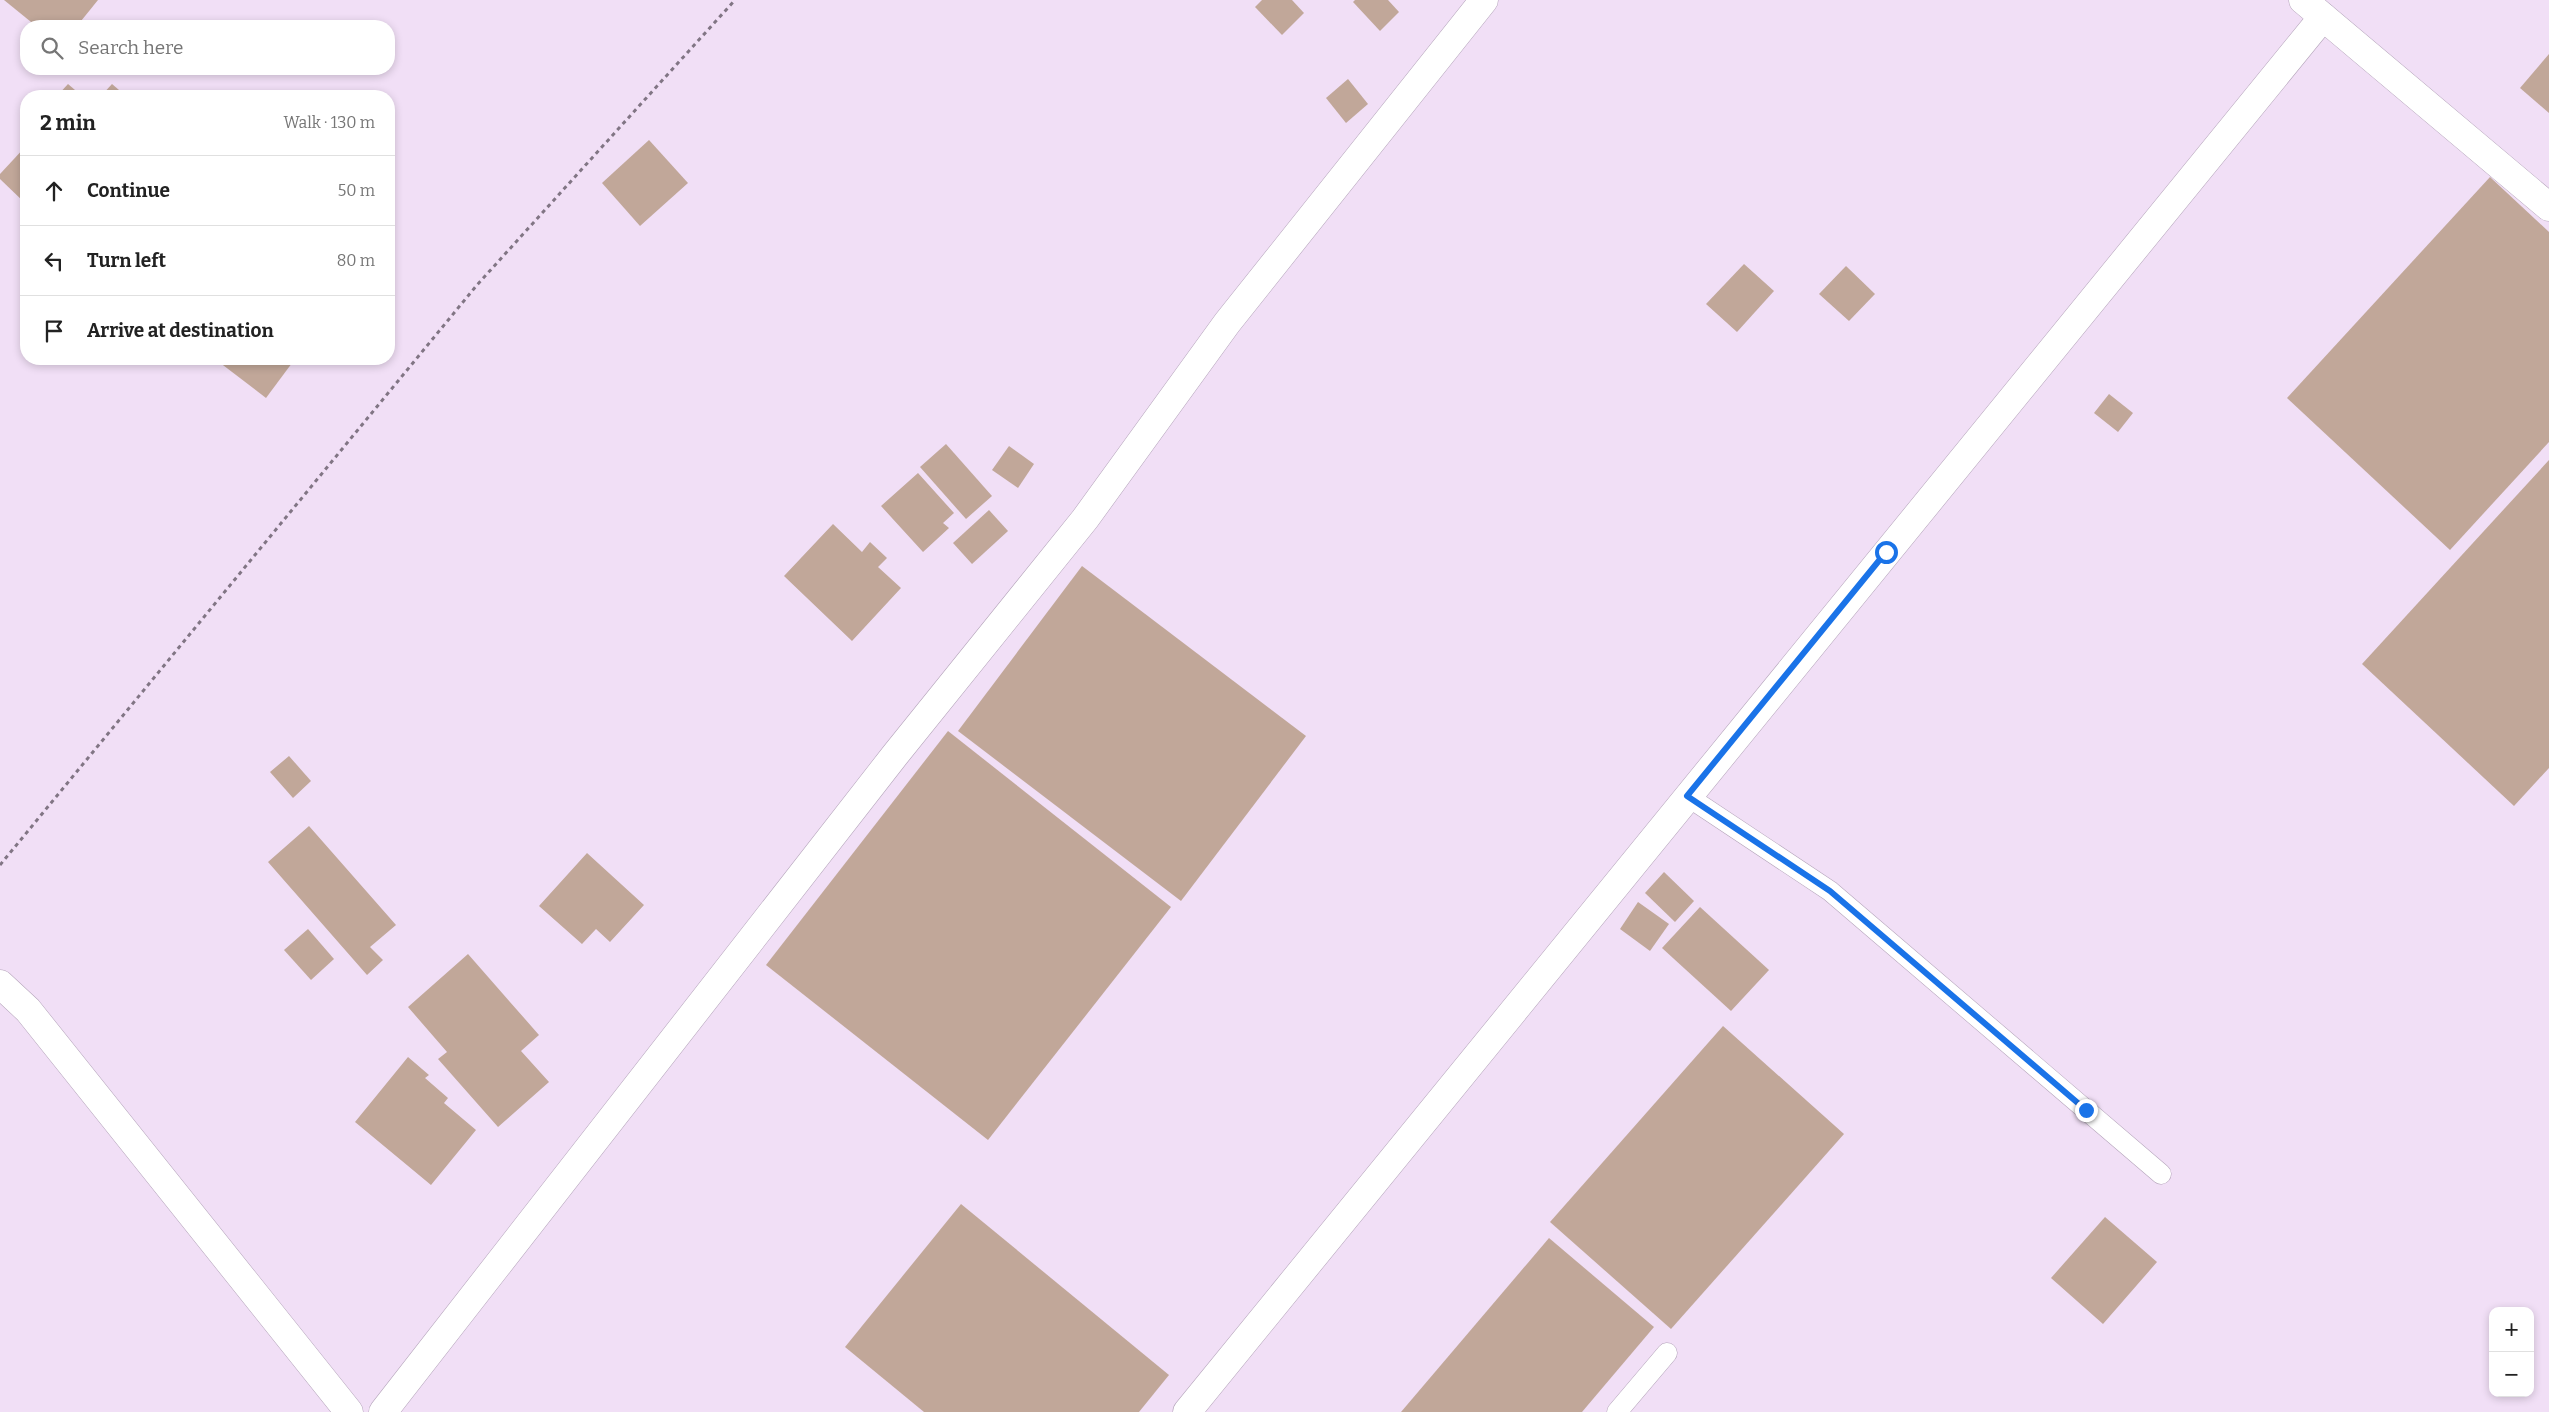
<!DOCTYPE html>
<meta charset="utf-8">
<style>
body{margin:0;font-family:Bitter,serif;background:#f6f6f6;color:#222}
.controls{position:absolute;right:15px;bottom:15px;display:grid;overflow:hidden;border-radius:10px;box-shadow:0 2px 8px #0003}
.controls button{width:45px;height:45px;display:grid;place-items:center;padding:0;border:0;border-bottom:1px solid #e0e0e0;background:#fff;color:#222;font:25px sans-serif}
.stop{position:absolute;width:15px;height:15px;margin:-11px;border:4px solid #1a73e8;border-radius:50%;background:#fff}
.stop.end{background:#1a73e8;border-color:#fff;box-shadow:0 1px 5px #0008}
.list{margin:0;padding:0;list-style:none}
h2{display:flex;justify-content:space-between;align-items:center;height:65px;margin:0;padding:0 20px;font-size:21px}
h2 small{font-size:16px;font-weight:400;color:#767676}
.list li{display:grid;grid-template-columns:32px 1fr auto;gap:15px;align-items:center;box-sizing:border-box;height:70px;padding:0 20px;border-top:1px solid #e0e0e0}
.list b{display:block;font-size:19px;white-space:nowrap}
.list em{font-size:16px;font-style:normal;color:#767676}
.icon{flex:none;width:28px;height:28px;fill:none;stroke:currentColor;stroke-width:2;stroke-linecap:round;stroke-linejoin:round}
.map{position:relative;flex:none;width:2549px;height:1412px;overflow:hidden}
.search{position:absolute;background:#fff;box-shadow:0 2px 8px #0003;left:20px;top:20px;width:375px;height:55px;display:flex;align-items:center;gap:12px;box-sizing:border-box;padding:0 18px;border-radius:20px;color:#767676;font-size:19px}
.panel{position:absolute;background:#fff;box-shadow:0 2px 8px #0003;left:20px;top:90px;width:375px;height:275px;border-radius:20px}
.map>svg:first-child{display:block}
.building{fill:#c1a799}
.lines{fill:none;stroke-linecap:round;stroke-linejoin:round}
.lane-casing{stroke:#b4a4ba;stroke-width:21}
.street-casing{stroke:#b4a4ba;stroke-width:29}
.path{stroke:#817584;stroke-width:3;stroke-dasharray:4 4;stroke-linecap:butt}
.lane{stroke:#fff;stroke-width:20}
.street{stroke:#fff;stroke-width:28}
.route{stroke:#1a73e8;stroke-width:6}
</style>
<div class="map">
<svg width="2549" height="1412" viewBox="0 0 2549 1412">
<rect width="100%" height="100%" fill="#f1dff6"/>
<g class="building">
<polygon points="4,0 98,0 77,26 36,26"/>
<polygon points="1262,0 1292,0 1304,13 1282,35 1255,7"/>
<polygon points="1355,0 1388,0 1399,12 1380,31 1353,2"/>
<polygon points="2549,54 2549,113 2520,88"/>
<polygon points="1348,79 1368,104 1346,123 1326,98"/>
<polygon points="68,84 82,96 57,96"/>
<polygon points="112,84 126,96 101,96"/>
<polygon points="649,140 688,183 640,226 602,183"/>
<polygon points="26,146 26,204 0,179 0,174"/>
<polygon points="2490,177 2549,232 2549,442 2450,550 2287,398"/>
<polygon points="1744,264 1774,291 1737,332 1706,304"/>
<polygon points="1846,266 1875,294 1849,321 1819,294"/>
<polygon points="215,359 295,359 266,398"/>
<polygon points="2109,394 2133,413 2118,432 2094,413"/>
<polygon points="946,444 992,496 966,519 920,467"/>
<polygon points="1009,446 1034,464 1018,488 992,470"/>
<polygon points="2549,460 2549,768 2514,806 2362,664"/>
<polygon points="918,473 954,513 943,523 949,528 923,552 881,506"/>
<polygon points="989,510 1008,531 972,564 953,543"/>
<polygon points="833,524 862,552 870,542 887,558 878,567 901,588 852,641 784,576"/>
<polygon points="1082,566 1306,736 1181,901 958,731"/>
<polygon points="948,731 1171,907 988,1140 766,965"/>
<polygon points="289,756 311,781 293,798 270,772"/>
<polygon points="309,826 396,925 370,947 383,960 367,975 268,862"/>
<polygon points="587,853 644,905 610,942 596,929 582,944 539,906"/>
<polygon points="1664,872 1694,901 1675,922 1645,893"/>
<polygon points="1638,902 1669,924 1650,951 1620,929"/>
<polygon points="1700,907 1769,970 1731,1011 1662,948"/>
<polygon points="308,929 334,959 311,980 284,950"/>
<polygon points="468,954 539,1035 521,1051 549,1082 498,1127 438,1059 447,1052 408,1007"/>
<polygon points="1723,1026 1844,1134 1671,1329 1550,1222"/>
<polygon points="408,1057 429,1075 425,1078 448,1098 444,1103 476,1130 431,1185 355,1122"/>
<polygon points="961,1204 1169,1375 1139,1412 924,1412 845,1347"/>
<polygon points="2105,1217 2157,1262 2103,1324 2051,1278"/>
<polygon points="1549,1238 1654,1327 1582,1412 1401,1412"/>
</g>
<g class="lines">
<g class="lane-casing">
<g id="lane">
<polyline points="1687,796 1830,891 2161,1174"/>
<polyline points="1617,1412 1667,1353"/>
</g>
</g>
<g class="street-casing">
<g id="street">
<polyline points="2303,0 2549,207"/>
<polyline points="0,984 28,1010 349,1412"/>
<polyline points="383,1412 895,755 1085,519 1227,323 1484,0"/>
<polyline points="1187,1412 2323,17"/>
</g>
</g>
<polyline class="path" points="0,865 477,285 735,0"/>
<use href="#lane" class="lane"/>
<use href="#street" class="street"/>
</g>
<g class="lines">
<polyline class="route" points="1886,552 1687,796 1830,891 2086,1110"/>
</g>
</svg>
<div class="controls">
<button>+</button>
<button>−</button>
</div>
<div class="stop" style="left:1886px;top:552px"></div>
<div class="stop end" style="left:2086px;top:1110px"></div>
<div class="search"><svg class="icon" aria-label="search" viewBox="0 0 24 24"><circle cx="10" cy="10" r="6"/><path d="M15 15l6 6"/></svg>Search here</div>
<section class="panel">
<h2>2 min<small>Walk · 130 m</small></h2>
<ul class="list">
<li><svg class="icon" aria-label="ahead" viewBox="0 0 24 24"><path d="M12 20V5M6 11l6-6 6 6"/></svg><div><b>Continue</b></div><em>50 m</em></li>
<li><svg class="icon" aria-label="left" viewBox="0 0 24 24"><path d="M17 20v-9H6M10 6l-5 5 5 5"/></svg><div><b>Turn left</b></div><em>80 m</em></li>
<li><svg class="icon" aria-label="arrive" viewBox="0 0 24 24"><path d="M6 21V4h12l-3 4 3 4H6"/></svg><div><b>Arrive at destination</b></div></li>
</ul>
</section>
</div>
